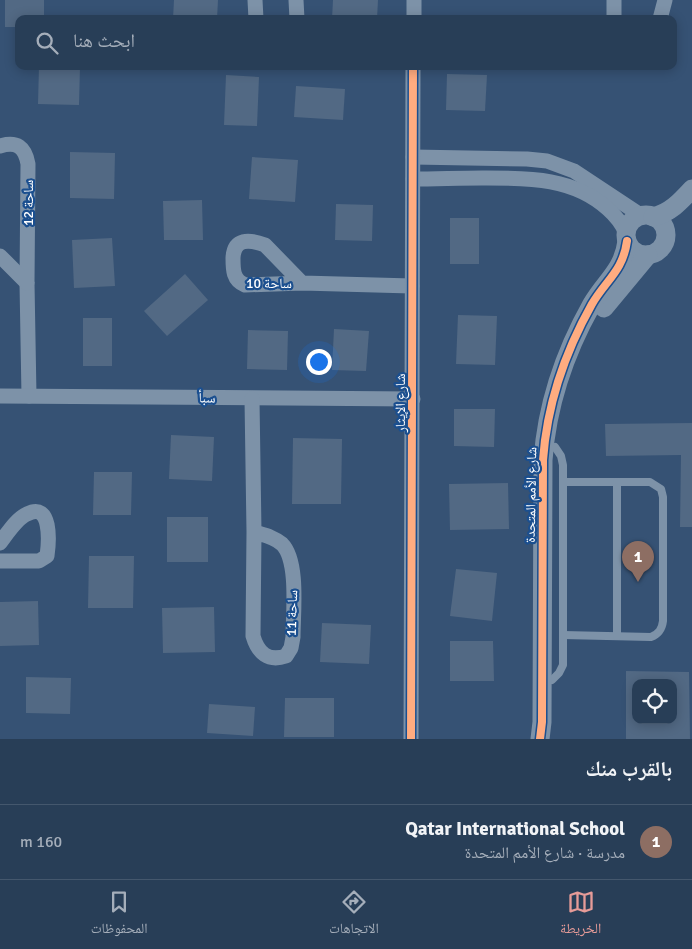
<!DOCTYPE html>
<html lang="ar">
<meta charset="utf-8">
<style>
body{margin:0;font-family:Signika,"Noto Naskh Arabic",sans-serif;background:#30455d;color:#f1f3f6;direction:rtl}
.controls{position:absolute;right:15px;bottom:15px;display:grid;overflow:hidden;border-radius:10px;box-shadow:0 2px 12px #0003}
.controls button{width:45px;height:45px;display:grid;place-items:center;padding:0;border:0;border-bottom:1px solid #44576d;background:#283e57;color:#f1f3f6;font:25px sans-serif}
.you{position:absolute;left:318px;top:361px;width:18px;height:18px;margin:-12px;border:4px solid #fff;border-radius:50%;background:#1a73e8;box-shadow:0 0 0 8px #1a73e833}
.badge{display:grid;place-items:center;width:32px;height:32px;border-radius:50%;background:#e69b98;color:#fff;font-size:16px;font-weight:700}
.pin{position:absolute;translate:-50% -41px;filter:drop-shadow(0 1px 2px #0008)}
.pin::after{content:'';position:absolute;top:26px;width:18px;height:15px;background:inherit;clip-path:polygon(0 0,100% 0,50% 100%)}
.list{margin:0;padding:0;list-style:none}
h2{display:flex;justify-content:space-between;align-items:center;height:65px;margin:0;padding:0 20px;font-size:21px}
h2 small{font-size:16px;font-weight:400;color:#a5aeba}
.list li{display:grid;grid-template-columns:32px 1fr auto;gap:15px;align-items:center;box-sizing:border-box;height:75px;padding:0 20px;border-top:1px solid #44576d}
.list b{display:block;font-size:19px;white-space:nowrap}
.list p{margin:0;font-size:16px;white-space:nowrap;color:#a5aeba}
.list em{font-size:16px;font-style:normal;color:#a5aeba}
.icon{flex:none;width:28px;height:28px;fill:none;stroke:currentColor;stroke-width:2;stroke-linecap:round;stroke-linejoin:round}
.map{position:relative;flex:none;width:692px;height:739px;overflow:hidden;direction:ltr}
.search{position:absolute;background:#283e57;box-shadow:0 2px 12px #0003;left:15px;right:15px;top:15px;height:55px;display:flex;align-items:center;gap:12px;box-sizing:border-box;padding:0 18px;border-radius:10px;color:#a5aeba;font-size:19px}
.sheet{height:140px;background:#283e57}
nav{display:flex;justify-content:space-around;align-items:center;box-sizing:border-box;height:70px;border-top:1px solid #44576d;background:#283e57;font-size:14px;color:#a5aeba}
nav a{display:grid;justify-items:center;gap:2px}
nav .on{color:#e69b98}
.map>svg:first-child{display:block}
.building{fill:#526984;fill-rule:evenodd}
.lines{fill:none;stroke-linecap:round;stroke-linejoin:round}
.service{stroke:#7d92a8;stroke-width:8}
.minor{stroke:#7d92a8;stroke-width:15}
.tertiary{stroke:#7d92a8;stroke-width:19}
.cycleway-casing{stroke:#1b4f8f;stroke-width:11}
.cycleway{stroke:#ffac80;stroke-width:8}
.labels{text-anchor:middle;dominant-baseline:central;stroke-width:4.5;stroke-linejoin:round;paint-order:stroke}
.street-label{font-size:14px;fill:#fff;stroke:#1b4f8f}
</style>
<div class="map">
<svg width="692" height="739" viewBox="0 0 692 739">
<rect width="100%" height="100%" fill="#365274"/>
<g class="building">
<polygon points="5,0 44,0 44,19 19,19 19,27 5,27"/>
<polygon points="174,0 218,0 217,19 173,19"/>
<polygon points="333,0 378,0 377,19 332,19"/>
<polygon points="39,66 80,67 79,105 38,104"/>
<polygon points="447,74 487,75 485,111 446,110"/>
<polygon points="226,75 259,77 257,126 224,125"/>
<polygon points="296,86 345,89 343,120 294,117"/>
<polygon points="70,152 115,153 114,199 70,198"/>
<polygon points="252,157 298,160 295,202 249,199"/>
<polygon points="202,200 203,240 164,240 163,201"/>
<polygon points="336,204 373,205 372,241 335,240"/>
<rect x="450" y="218" width="29" height="46"/>
<polygon points="112,238 115,286 74,288 72,240"/>
<polygon points="185,274 208,300 167,336 144,311"/>
<polygon points="458,315 497,316 495,365 456,364"/>
<rect x="83" y="318" width="29" height="48"/>
<polygon points="334,329 369,331 366,371 332,370"/>
<polygon points="248,330 288,331 287,370 247,369"/>
<polygon points="454,409 495,409 494,447 454,446"/>
<polygon points="692,423 692,527 680,527 681,455 606,456 605,424"/>
<polygon points="171,435 214,437 212,481 169,479"/>
<polygon points="293,438 342,439 341,504 292,504"/>
<polygon points="94,472 132,472 131,515 93,515"/>
<polygon points="508,483 509,529 450,530 449,484"/>
<rect x="167" y="517" width="41" height="45"/>
<polygon points="89,556 134,556 133,608 88,608"/>
<polygon points="456,569 497,573 492,621 450,616"/>
<polygon points="38,601 39,645 0,646 0,602"/>
<polygon points="214,607 215,652 163,653 162,608"/>
<polygon points="322,623 371,625 369,664 320,662"/>
<polygon points="450,641 493,641 494,681 450,681"/>
<path d="M626,671L689,672L690,739H626ZM636,683H673V720H636Z"/>
<polygon points="26,677 71,678 70,714 26,713"/>
<polygon points="285,698 334,698 334,737 284,737"/>
<polygon points="209,704 255,707 253,736 207,733"/>
</g>
<g class="lines">
<g class="service">
<path d="M563,635L651,637C659,634 662,629 663,621V497L661,489L650,482H563"/>
<polyline points="617,636 617,482"/>
<polyline points="552,680 559,673 563,665 563,465 561,456 555,447"/>
</g>
<g class="minor">
<polyline points="255,0 256,19"/>
<polyline points="296,0 297,19"/>
<polyline points="614,0 614,19"/>
<polyline points="414,19 414,0"/>
<polyline points="660,19 665,0"/>
<path d="M0,146C17,141 25,147 28,164L27,283L29,396"/>
<polyline points="413,157 527,159 547,161 574,171 642,216"/>
<path d="M413,179C436,179 459,178 482,178C527,178 573,177 608,209C616,216 622,224 626,233"/>
<polyline points="0,256 27,283"/>
<path d="M302,283L265,245C249,239 234,238 233,258C233,270 233,280 245,285L302,283L412,286"/>
<polyline points="0,396 413,399"/>
<path d="M252,399L254,532L253,636C258,653 268,662 286,656L291,648L293,637C293,614 299,561 282,544C274,537 264,535 254,532"/>
<path d="M0,543C7,534 16,519 27,514C52,501 49,542 47,556L39,561H0"/>
<polyline points="411,739 413,66"/>
</g>
<g class="tertiary">
<circle cx="646" cy="235" r="20"/>
<path d="M653,217C670,213 680,202 692,189"/>
<polyline points="604,308 648,255"/>
<path d="M540,739L542,722L543,460C547,404 565,352 592,304C606,280 623,271 627,241"/>
</g>
<g class="cycleway-casing">
<g id="cycleway">
<polyline points="411,739 413,66"/>
<path d="M540,739L542,722L543,460C547,404 565,352 592,304C606,280 623,271 627,241"/>
</g>
</g>
<use href="#cycleway" class="cycleway"/>
</g>
<g class="labels">
<g class="street-label">
<text transform="translate(28 203) rotate(-90)">ساحة 12</text>
<text x="269" y="283">ساحة 10</text>
<text transform="translate(207 398) rotate(1)">سبأ</text>
<text transform="translate(400 403) rotate(-90)">شارع الإيثار</text>
<text transform="translate(531 495) rotate(-89)">شارع الأمم المتحدة</text>
<text transform="translate(292 613) rotate(-88)">ساحة 11</text>
</g>
</g>
</svg>
<div class="controls">
<button><svg class="icon" aria-label="locate" viewBox="0 0 24 24"><circle cx="12" cy="12" r="6"/><path d="M12 2v4M12 18v4M2 12h4M18 12h4"/></svg></button>
</div>
<div class="you"></div>
<div class="pin badge" style="left:638px;top:582px;background:#8d6e63">1</div>
<div class="search"><svg class="icon" aria-label="search" viewBox="0 0 24 24"><circle cx="10" cy="10" r="6"/><path d="M15 15l6 6"/></svg>ابحث هنا</div>
</div>
<section class="sheet">
<h2>بالقرب منك<small></small></h2>
<ul class="list">
<li><span class="badge" style="background:#8d6e63">1</span><div><b>Qatar International School</b><p>مدرسة · شارع الأمم المتحدة</p></div><em>160 m</em></li>
</ul>
</section>
<nav>
<a class="on"><svg class="icon" aria-label="map" viewBox="0 0 24 24"><path d="M3 6l6-2 6 2 6-2v14l-6 2-6-2-6 2zM9 4v14M15 6v14"/></svg>الخريطة</a>
<a><svg class="icon" aria-label="directions" viewBox="0 0 24 24"><path d="M12 3l9 9-9 9-9-9zM9 14v-3h6M13 9l2 2-2 2"/></svg>الاتجاهات</a>
<a><svg class="icon" aria-label="saved" viewBox="0 0 24 24"><path d="M7 4h10v16l-5-4-5 4z"/></svg>المحفوظات</a>
</nav>
